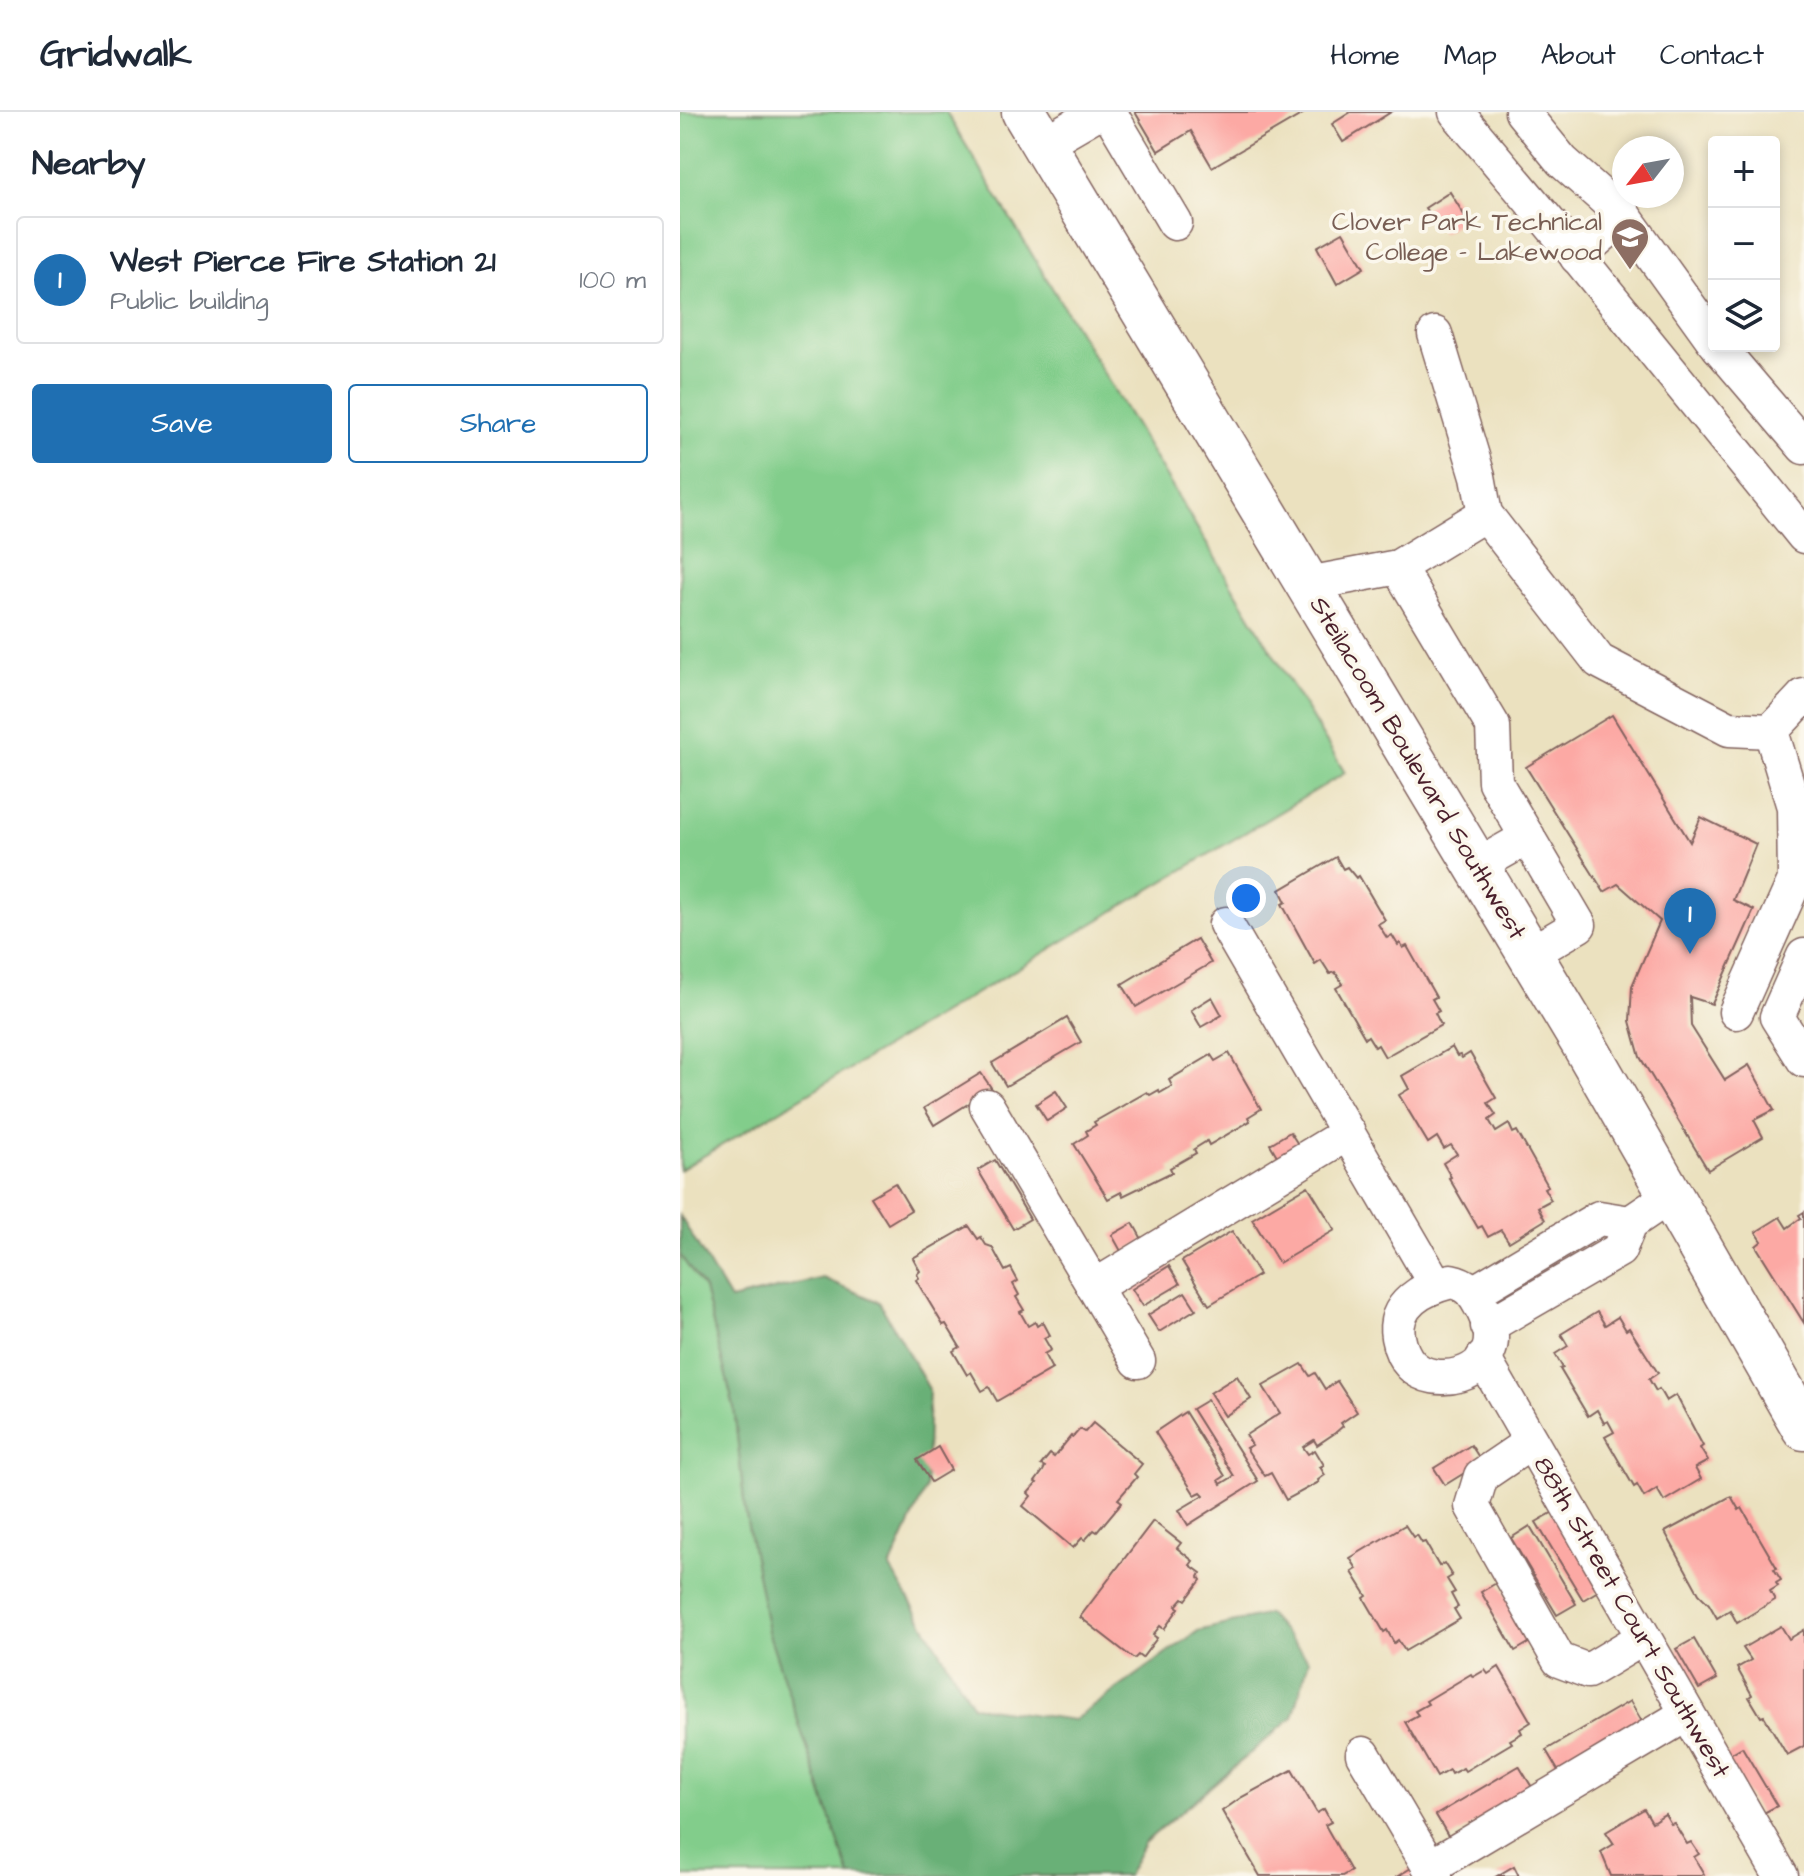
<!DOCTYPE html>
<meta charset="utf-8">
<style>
body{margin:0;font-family:"Architects Daughter",sans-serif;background:#f6f6f7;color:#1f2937}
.controls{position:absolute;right:24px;top:24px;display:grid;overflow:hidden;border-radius:8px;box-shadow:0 4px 12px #0003}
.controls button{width:72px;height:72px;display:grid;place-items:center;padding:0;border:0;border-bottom:2px solid #e0e1e3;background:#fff;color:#1f2937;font:40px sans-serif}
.compass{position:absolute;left:932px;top:24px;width:72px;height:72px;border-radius:50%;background:#fff;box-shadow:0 4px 12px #0003;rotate:239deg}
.you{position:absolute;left:566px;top:786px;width:28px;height:28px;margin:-20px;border:6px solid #fff;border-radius:50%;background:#1a73e8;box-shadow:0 0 0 12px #1a73e833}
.badge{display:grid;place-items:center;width:52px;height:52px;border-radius:50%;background:#1f6fb2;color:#fff;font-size:26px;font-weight:700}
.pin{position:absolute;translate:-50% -66px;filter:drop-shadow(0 2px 4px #0008)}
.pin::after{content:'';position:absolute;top:42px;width:28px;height:24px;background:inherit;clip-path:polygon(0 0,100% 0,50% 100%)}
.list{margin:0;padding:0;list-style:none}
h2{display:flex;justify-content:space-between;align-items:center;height:104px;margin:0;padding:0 32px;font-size:34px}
h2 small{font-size:26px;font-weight:400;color:#747a83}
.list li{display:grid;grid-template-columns:52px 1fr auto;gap:24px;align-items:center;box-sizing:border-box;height:128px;margin:0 16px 16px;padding:0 16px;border:2px solid #e0e1e3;border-radius:8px}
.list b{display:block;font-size:30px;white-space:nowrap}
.list p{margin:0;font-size:26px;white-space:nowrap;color:#747a83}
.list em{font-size:26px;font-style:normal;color:#747a83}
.actions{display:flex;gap:16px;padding:24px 32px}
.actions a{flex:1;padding:18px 0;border:2px solid #1f6fb2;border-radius:8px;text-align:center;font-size:28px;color:#1f6fb2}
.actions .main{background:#1f6fb2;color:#fff}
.icon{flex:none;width:44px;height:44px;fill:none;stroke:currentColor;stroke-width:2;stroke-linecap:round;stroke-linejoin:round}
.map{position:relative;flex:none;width:1124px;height:1764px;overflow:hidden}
header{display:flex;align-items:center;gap:48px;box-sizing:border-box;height:112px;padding:0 40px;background:#fff;border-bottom:2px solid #e0e1e3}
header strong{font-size:38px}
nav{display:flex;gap:44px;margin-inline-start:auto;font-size:28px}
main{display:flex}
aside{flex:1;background:#fff}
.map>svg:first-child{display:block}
.green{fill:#82cd8b;stroke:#66765b;stroke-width:2}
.forest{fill:#69b077;stroke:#5a6851;stroke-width:2}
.building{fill:#fca9a4}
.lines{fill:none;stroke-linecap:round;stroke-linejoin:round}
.minor-casing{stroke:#82635f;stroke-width:37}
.major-casing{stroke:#82635f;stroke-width:47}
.minor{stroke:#fff;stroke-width:34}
.major{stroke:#fff;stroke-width:44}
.labels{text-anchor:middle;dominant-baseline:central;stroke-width:7;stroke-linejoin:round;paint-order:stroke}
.education-label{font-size:26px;fill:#785e54;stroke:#fbf7ec;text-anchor:end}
.street-label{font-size:26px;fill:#4a1f2b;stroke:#fbf7ec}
</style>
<header>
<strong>Gridwalk</strong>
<nav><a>Home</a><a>Map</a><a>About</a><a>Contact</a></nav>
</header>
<main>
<aside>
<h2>Nearby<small></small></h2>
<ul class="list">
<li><span class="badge">1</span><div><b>West Pierce Fire Station 21</b><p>Public building</p></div><em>100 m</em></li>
</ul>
<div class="actions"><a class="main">Save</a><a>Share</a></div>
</aside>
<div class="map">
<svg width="1124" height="1764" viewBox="0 0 1124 1764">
<rect width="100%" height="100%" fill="#fbf7ec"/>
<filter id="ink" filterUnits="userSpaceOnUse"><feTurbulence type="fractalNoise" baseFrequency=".0125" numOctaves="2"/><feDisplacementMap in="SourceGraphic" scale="16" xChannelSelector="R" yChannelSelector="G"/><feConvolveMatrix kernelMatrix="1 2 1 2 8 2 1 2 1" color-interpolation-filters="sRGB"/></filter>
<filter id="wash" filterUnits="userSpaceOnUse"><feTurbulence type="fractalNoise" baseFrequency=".006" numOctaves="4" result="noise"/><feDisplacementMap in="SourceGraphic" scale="32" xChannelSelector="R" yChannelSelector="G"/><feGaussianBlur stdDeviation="1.8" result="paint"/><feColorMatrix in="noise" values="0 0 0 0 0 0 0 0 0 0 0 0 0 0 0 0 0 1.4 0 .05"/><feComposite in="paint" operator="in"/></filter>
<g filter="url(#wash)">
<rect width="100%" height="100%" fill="#ebe1bf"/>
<g class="green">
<polygon points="0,0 266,0 665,661 0,1058"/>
<polygon points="0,1143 24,1177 54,1295 65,1398 88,1519 170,1764 0,1764"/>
</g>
<polygon class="forest" points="0,1104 50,1188 143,1166 199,1190 249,1277 246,1376 210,1456 293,1594 394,1608 518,1519 588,1502 629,1548 613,1605 464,1731 447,1764 170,1764 88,1519 65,1398 54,1295 24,1177 0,1143"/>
<g id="blocks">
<g class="building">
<polygon points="455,0 626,0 532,55 511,19 478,39"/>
<polygon points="671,0 711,0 663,30 652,12"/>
<polygon points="770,80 786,106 762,121 745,96"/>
<polygon points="663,120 684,156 657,172 637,135"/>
<polygon points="932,603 1010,730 1021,705 1076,732 1053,788 1074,798 1032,892 1010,885 1011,914 1045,968 1069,953 1094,998 1074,1008 1083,1025 1028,1058 960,945 950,909 952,874 980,809 938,772 924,780 846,655"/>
<polygon points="656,745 663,757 667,755 676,766 679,764 705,808 698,812 707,826 712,823 718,833 720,831 723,836 727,834 756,885 752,887 759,899 755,901 761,913 705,945 698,933 695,935 688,924 685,926 656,876 663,872 655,860 650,862 641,848 635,852 602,792 606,790 600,778"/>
<polygon points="517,827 531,851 456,895 442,872"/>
<polygon points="532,885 542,903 521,915 511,898"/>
<polygon points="387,906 401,930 326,974 312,951"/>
<polygon points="772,935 777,944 780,943 782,946 790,941 816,986 808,991 816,1003 809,1008 816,1020 829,1012 833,1021 837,1019 868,1074 864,1076 871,1088 858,1095 865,1108 829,1130 821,1118 808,1125 802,1114 798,1116 769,1066 771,1065 763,1051 777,1042 771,1033 764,1037 757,1025 748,1031 719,983 729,977 722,964"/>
<polygon points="549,941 581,997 568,1005 570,1009 529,1033 527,1029 514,1037 516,1041 490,1056 492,1060 443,1084 441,1080 428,1087 394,1032 408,1023 406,1019 416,1013 414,1010 467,980 470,983 479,978 480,981 492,974 489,968 531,943 535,949"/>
<polygon points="301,961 312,977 254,1013 244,996"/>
<polygon points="376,979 387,996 367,1009 356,992"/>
<polygon points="610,1020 621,1037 600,1049 590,1032"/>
<polygon points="315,1048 350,1107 333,1117 298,1058"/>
<polygon points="215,1071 231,1098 208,1112 191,1085"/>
<polygon points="628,1074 655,1118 599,1151 572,1107"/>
<polygon points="1124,1100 1124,1211 1076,1134 1082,1129 1076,1120 1100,1105 1107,1116 1121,1106 1119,1103"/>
<polygon points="453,1111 463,1129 442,1141 432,1123"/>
<polygon points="289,1114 298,1127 301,1125 306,1133 312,1135 325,1159 331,1156 338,1169 333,1172 339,1183 336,1185 344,1198 340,1200 348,1214 355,1210 357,1214 363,1210 370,1223 364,1226 371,1238 364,1242 372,1257 317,1289 309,1275 302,1279 291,1260 287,1263 273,1239 280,1235 266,1212 263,1213 236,1168 239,1166 237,1162 240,1159 233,1146"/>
<polygon points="552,1119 579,1163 529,1193 502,1149"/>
<polygon points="489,1154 500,1172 463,1194 452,1177"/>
<polygon points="505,1180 516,1197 479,1220 468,1203"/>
<polygon points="917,1200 925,1213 938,1205 946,1218 949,1216 978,1261 969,1267 976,1279 979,1277 986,1289 996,1283 1023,1334 1020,1336 1028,1349 1015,1356 1021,1367 984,1389 977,1377 964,1385 957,1373 954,1375 925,1325 934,1320 928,1309 924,1311 917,1298 908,1304 880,1257 883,1256 875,1242 888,1234 881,1222"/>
<polygon points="622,1252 630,1264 635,1261 645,1277 657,1269 677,1300 661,1311 663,1314 655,1321 637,1333 634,1328 623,1335 628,1342 635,1338 644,1353 640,1355 645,1363 638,1368 639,1370 606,1388 591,1361 585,1364 566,1336 572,1333 566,1323 600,1301 583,1274"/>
<polygon points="557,1264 571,1287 545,1304 530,1281"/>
<polygon points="527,1288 578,1369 508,1413 499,1398 524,1383 521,1380 515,1383 475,1320 505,1300 545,1364 539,1368 541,1372 554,1364 512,1297"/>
<polygon points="413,1311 462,1352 454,1362 457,1365 438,1387 442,1390 417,1420 414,1418 405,1428 402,1426 393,1436 343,1394 351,1384 348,1381 357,1371 355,1370 363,1359 365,1355 361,1353 370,1342 374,1345 391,1324 393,1325 400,1317 405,1320"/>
<polygon points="791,1333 802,1350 765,1373 754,1356"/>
<polygon points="258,1335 271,1358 251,1370 237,1348"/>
<polygon points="1051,1384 1059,1398 1062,1396 1097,1456 1094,1457 1101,1468 1096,1471 1098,1474 1090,1479 1095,1488 1057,1511 1050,1498 1037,1506 1029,1492 1019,1482 985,1420"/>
<polygon points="877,1398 923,1476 903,1488 856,1410"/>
<polygon points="473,1409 501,1431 497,1436 513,1449 510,1453 521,1461 519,1465 521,1468 506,1488 503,1486 496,1494 499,1496 484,1517 480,1514 473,1523 477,1526 462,1546 458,1543 454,1547 400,1505"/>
<polygon points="725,1413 733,1425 737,1423 742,1431 745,1430 759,1454 764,1451 772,1464 767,1467 775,1480 771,1482 778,1495 774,1497 780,1507 725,1539 718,1528 714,1531 707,1518 704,1520 684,1486 687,1484 672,1460 677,1457 670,1446"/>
<polygon points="850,1414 896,1492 877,1503 831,1426"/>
<polygon points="818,1470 852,1529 835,1539 801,1480"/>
<polygon points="1101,1514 1109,1527 1124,1518 1124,1634 1107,1643 1084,1604 1081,1605 1069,1585 1072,1583 1057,1556 1071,1548 1063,1536"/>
<polygon points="1014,1527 1037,1567 1019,1577 996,1537"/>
<polygon points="819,1555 851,1610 840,1617 842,1621 830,1628 832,1631 785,1659 783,1656 771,1662 769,1658 757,1665 725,1610 738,1603 735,1599 748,1592 746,1589 791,1562 793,1565 805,1558 808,1562"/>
<polygon points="950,1589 964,1613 880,1662 866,1638"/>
<polygon points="1062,1635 1097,1694 1080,1703 1045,1645"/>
<polygon points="839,1654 853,1677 770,1727 756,1703"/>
<polygon points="612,1658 637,1701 644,1697 651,1710 645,1713 671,1759 662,1764 580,1764 542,1699 562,1685"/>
<polygon points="964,1697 972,1710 985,1702 991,1712 994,1711 1007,1732 1011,1730 1019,1742 1014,1745 1024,1762 1020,1764 931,1764 921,1740 934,1732 926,1720"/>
<polygon points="834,1754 839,1764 817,1764"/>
<polygon points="731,1756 736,1764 718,1764"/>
</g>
</g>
</g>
<g filter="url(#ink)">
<use href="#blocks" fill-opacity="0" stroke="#82635f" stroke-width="2"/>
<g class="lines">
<g class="minor-casing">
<g id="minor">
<polyline points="429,0 495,111"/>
<polyline points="776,0 893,139 1124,424"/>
<polyline points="842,0 882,49 944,104 1034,229"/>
<polyline points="363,32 418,0"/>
<polyline points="897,145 944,104"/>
<polyline points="755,222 798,364 805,402 919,549 1049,617 1091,619 1124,584"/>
<polyline points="1038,234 1124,335"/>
<polyline points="718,455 813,614 815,670 899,813 850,842"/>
<polyline points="628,472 718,455 805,402"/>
<polyline points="797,754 848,725"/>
<polyline points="546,812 756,1173"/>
<polyline points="1124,844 1097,905 1124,948"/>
<polyline points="1056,900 1115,768 1114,695 1091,619"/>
<polyline points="307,994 458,1249"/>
<path d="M771,1169C785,1172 792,1178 799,1191C805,1200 811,1214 811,1225C812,1264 754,1277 731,1253C723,1245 720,1236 718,1225C712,1192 744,1176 771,1169Z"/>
<polyline points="414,1175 668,1021"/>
<polyline points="793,1181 919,1106 950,1111"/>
<polyline points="808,1214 939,1138 950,1111 990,1084"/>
<polyline points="803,1246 1101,1764"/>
<polyline points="851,1330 801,1364 792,1394 879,1548 908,1559 963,1526"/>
<polyline points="683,1642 755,1764"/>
<polyline points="750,1755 1007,1602"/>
</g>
</g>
<g class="major-casing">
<polyline id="major" points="344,0 903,931 1124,1316"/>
</g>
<use href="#minor" class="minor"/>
<use href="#major" class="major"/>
</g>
</g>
<defs>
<g id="university-pin" transform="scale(2)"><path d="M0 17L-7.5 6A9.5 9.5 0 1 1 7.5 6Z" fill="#8d6e63" stroke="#fbf7ec"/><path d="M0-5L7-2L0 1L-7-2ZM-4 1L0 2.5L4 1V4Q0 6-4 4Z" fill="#fff"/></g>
</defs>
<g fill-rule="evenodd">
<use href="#university-pin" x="950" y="125"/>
</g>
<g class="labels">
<g class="education-label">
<text x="922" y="110">Clover Park Technical<tspan x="922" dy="30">College - Lakewood</tspan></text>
</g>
<g class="street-label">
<text transform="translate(738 656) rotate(59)">Steilacoom Boulevard Southwest</text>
<text transform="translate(952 1505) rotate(60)">88th Street Court Southwest</text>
</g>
</g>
</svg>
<div class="controls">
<button>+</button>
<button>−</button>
<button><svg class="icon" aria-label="layers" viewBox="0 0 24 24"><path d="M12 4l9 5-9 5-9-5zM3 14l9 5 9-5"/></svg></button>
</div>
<svg class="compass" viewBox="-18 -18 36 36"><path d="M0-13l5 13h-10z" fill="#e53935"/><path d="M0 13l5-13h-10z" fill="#747a83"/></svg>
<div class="you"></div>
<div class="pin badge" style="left:1010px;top:842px">1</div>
</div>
</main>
